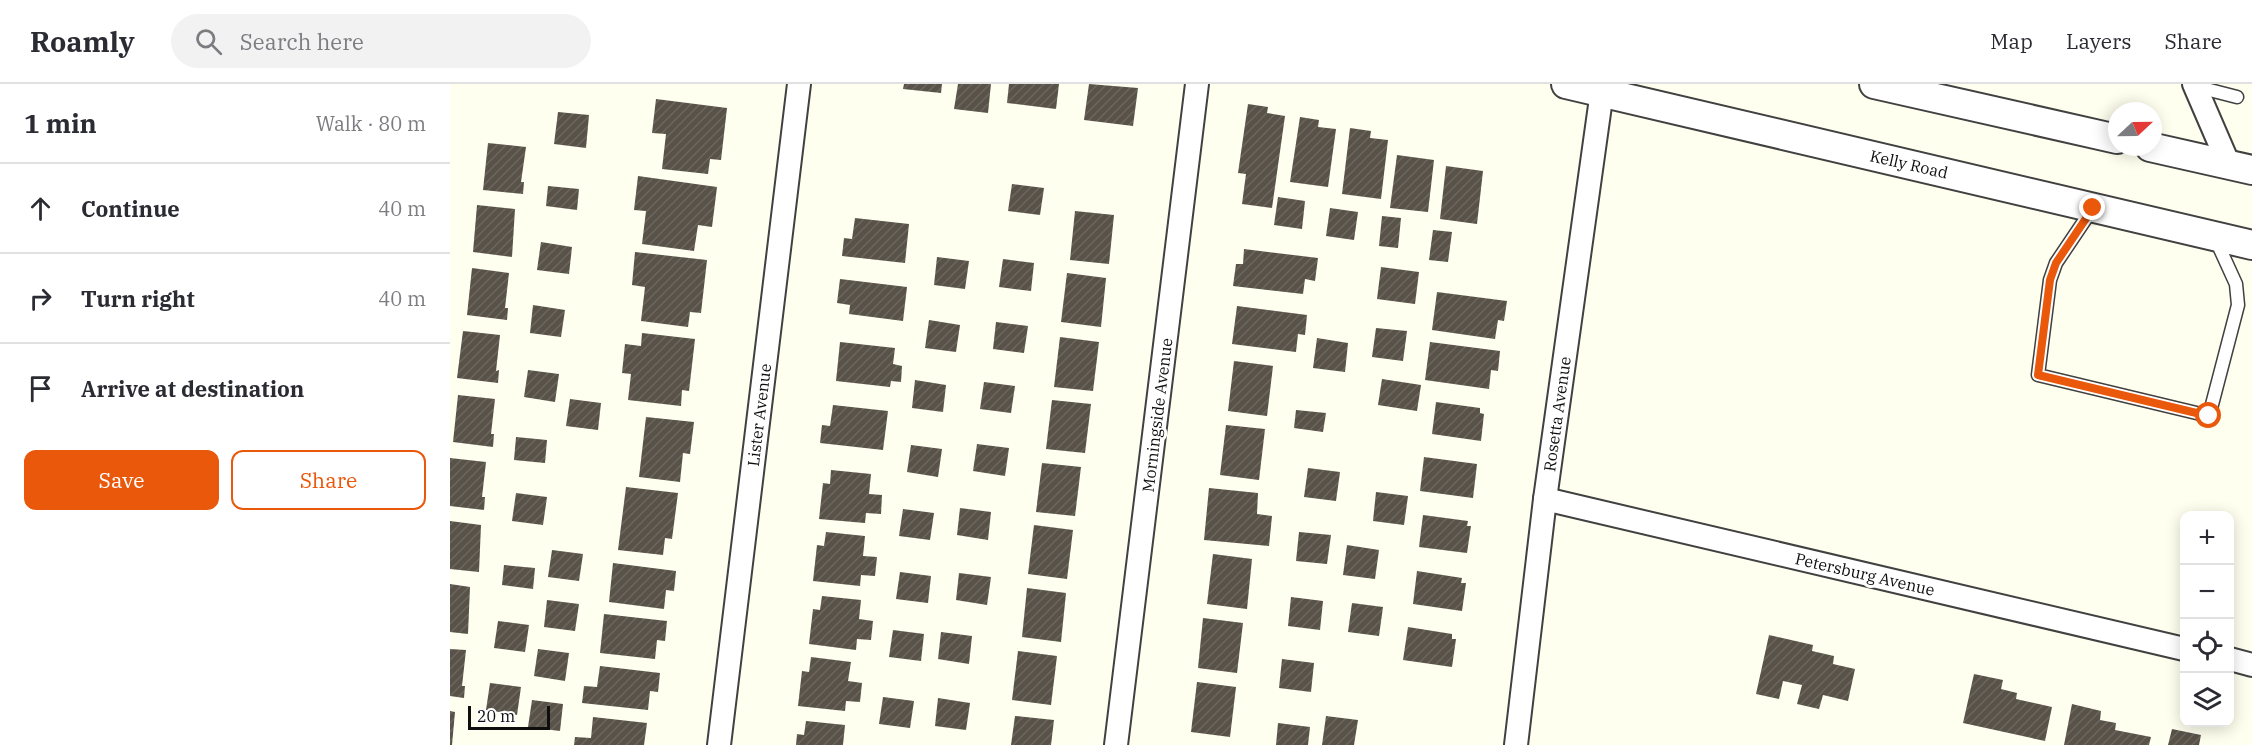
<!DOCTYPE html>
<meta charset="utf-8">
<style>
body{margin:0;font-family:"IBM Plex Serif",serif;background:#f2f2f3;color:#2b2b33}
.controls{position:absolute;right:18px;bottom:18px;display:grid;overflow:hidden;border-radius:12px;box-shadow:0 3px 15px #0003}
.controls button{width:54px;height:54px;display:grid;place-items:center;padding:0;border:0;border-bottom:2px solid #e1e1e2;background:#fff;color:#2b2b33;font:30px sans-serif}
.compass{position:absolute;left:1658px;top:18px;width:54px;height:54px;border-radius:50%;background:#fff;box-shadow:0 3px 15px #0003;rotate:68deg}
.scale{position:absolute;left:18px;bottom:15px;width:82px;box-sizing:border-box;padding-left:6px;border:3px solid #0e0e0e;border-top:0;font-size:16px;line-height:21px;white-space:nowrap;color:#0e0e0e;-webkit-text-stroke:4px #fff;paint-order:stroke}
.stop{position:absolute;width:18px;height:18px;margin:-14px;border:4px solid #ea580c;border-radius:50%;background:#fff}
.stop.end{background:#ea580c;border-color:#fff;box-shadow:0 2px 6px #0008}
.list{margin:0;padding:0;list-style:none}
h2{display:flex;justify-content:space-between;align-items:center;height:78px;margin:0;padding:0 24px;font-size:26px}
h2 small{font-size:20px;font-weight:400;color:#7c7c81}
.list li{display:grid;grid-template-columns:39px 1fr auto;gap:18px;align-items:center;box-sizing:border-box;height:90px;padding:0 24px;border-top:2px solid #e1e1e2}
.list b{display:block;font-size:22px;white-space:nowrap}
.list em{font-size:20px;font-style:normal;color:#7c7c81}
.actions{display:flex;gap:12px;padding:18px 24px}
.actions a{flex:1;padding:14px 0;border:2px solid #ea580c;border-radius:12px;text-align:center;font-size:21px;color:#ea580c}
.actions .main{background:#ea580c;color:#fff}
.icon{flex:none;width:33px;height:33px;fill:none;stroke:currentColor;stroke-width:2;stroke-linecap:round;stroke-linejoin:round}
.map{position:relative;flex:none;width:1802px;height:661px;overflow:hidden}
header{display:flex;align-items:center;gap:36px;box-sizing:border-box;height:84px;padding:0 30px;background:#fff;border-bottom:2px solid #e1e1e2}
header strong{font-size:28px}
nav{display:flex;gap:33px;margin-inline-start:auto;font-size:21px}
.search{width:420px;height:54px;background:#f2f2f3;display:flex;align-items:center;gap:15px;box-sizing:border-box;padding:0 21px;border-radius:33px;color:#7c7c81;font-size:22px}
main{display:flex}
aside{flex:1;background:#fff}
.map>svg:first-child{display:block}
.building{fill:url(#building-hatch)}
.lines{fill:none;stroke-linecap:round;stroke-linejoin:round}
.service-casing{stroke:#414141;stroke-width:15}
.minor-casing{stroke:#414141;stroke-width:26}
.tertiary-casing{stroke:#414141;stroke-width:32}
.service{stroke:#fff;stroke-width:12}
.minor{stroke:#fff;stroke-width:22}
.tertiary{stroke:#fff;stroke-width:28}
.route{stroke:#ea580c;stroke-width:8}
.labels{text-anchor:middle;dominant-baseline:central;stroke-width:6;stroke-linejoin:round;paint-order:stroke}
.street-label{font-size:16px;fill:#0e0e0e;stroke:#fff}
</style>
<header>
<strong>Roamly</strong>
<div class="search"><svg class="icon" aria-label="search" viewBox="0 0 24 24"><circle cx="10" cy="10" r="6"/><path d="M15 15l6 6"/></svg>Search here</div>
<nav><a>Map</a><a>Layers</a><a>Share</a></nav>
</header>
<main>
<aside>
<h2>1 min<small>Walk · 80 m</small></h2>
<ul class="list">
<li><svg class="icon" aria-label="ahead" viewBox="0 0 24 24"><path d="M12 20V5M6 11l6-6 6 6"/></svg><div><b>Continue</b></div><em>40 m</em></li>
<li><svg class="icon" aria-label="right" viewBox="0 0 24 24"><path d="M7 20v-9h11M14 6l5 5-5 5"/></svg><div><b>Turn right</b></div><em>40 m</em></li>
<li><svg class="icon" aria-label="arrive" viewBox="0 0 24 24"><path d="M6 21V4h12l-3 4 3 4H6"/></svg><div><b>Arrive at destination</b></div></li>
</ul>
<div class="actions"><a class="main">Save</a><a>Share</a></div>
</aside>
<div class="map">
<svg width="1802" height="661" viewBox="0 0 1802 661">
<defs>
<pattern id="building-hatch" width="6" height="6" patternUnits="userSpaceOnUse" patternTransform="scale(1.5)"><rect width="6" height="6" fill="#585249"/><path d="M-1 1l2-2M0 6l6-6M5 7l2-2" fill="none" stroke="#6b665f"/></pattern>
</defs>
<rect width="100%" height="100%" fill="#ffffef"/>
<g class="building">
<polygon points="454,0 492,0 491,9 453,5"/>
<polygon points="508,0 541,0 538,29 504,25"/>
<polygon points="559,0 609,0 606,25 557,19"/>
<polygon points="639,0 688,4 683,42 634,36"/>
<polygon points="206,15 277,24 271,76 260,75 258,90 212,85 216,50 202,49"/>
<polygon points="798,20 818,23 817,29 835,32 822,124 792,120 796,90 788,89"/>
<polygon points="108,28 139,31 136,64 104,60"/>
<polygon points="850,33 869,36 868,43 886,45 878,103 840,98"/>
<polygon points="900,44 921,47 920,54 938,56 931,115 892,110"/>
<polygon points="38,59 76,63 71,98 74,98 73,110 33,106"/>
<polygon points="947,71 984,76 978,128 940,124"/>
<polygon points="996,82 1033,87 1027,140 990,135"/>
<polygon points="188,92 267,103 262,143 248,141 244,167 192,160 196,127 184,126"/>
<polygon points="562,100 594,104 590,131 558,127"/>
<polygon points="98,102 129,105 127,126 96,122"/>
<polygon points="828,113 855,117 852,145 824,141"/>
<polygon points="27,121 65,125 62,173 23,168"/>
<polygon points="880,124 908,128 904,156 876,152"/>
<polygon points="625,127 664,131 659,180 620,176"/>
<polygon points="932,132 951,134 948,164 929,162"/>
<polygon points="405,134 459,140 455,179 392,172 394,154 402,155"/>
<polygon points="983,146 1002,148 998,178 979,176"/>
<polygon points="91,158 122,163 119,190 87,186"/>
<polygon points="794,165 868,174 865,197 855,195 853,210 783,202 786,180 793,180"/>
<polygon points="185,168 257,176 251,229 240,228 238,243 191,237 195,203 182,201"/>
<polygon points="487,173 519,177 515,205 484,201"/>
<polygon points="553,175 584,179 581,207 549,203"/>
<polygon points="931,183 969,188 965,220 927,215"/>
<polygon points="22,184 59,189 55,224 58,224 57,236 17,231"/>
<polygon points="617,189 656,194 651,243 611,238"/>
<polygon points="390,195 457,203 453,237 399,230 400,221 387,219"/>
<polygon points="987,208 1057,217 1054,237 1048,236 1045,255 982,246"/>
<polygon points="83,221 115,226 111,253 80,249"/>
<polygon points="787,222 857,231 855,251 848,250 846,268 782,260"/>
<polygon points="479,236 510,241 506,268 475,264"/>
<polygon points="546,238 578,242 574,269 543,265"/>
<polygon points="926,244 957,247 953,277 922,273"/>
<polygon points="13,247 50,251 46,287 49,286 48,299 7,294"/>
<polygon points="192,249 245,255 239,307 232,306 231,322 178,316 181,290 172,289 175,260 191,262"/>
<polygon points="610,253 649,258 643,307 604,303"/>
<polygon points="867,254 898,259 895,288 863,284"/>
<polygon points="390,258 445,264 443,280 452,282 451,298 441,297 440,303 386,297"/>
<polygon points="980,258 1050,267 1048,287 1041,286 1039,305 975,296"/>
<polygon points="784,277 823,282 817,332 778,327"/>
<polygon points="78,286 109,290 105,318 74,313"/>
<polygon points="932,295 971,301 967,327 928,321"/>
<polygon points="465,296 496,301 493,328 462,324"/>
<polygon points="534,298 565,302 561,329 530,325"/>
<polygon points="8,311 45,315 41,350 44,350 43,363 3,358"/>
<polygon points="120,315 151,319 148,346 116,342"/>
<polygon points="602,316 641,320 635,369 596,365"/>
<polygon points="986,318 1030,324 1030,329 1034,330 1031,357 982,350"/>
<polygon points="383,321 438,327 433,366 370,359 372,341 380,342"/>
<polygon points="846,326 876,329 873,348 844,344"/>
<polygon points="196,333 244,338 240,370 233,369 230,398 189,393"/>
<polygon points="776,341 815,345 809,396 770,391"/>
<polygon points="66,353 97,356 95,379 64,376"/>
<polygon points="527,360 559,364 555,392 523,387"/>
<polygon points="461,361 492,365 488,393 457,388"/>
<polygon points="974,373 1027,380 1023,414 970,407"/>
<polygon points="0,374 36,378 32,413 35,413 34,426 0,422"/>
<polygon points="592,379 631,383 625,432 586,428"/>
<polygon points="858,384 890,388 886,417 854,413"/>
<polygon points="381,386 421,390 419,410 432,411 431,430 416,429 415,439 369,435 373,399 380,400"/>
<polygon points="176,403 228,409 222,455 215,454 213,471 168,466"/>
<polygon points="759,404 808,409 807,430 822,432 819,462 754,456"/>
<polygon points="926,408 958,412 954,441 923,437"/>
<polygon points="66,409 97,413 93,441 62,437"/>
<polygon points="510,424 541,428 538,456 507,451"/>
<polygon points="453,425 484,429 480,456 449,452"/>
<polygon points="973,431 1018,437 1017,442 1021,442 1017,469 969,463"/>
<polygon points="0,437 31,441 29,488 0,485"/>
<polygon points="584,441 623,446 617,495 578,490"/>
<polygon points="376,448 415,452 413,472 427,473 425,492 411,491 410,502 363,497 367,461 374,462"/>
<polygon points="849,448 881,451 877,480 846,477"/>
<polygon points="897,461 929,466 925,495 893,491"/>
<polygon points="102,466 133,470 129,497 98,493"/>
<polygon points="763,470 802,475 797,525 757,520"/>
<polygon points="163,479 226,487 224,507 216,506 214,525 159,518"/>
<polygon points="54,481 85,484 83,505 52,501"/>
<polygon points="967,487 1012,494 1011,499 1016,499 1012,527 963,520"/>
<polygon points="450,488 481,492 478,519 446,515"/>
<polygon points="509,489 541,493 537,521 506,516"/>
<polygon points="0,500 20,503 18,550 0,548"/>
<polygon points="577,504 616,509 611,558 572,553"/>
<polygon points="372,512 411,516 409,535 423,537 421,556 407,555 406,566 359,560 363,525 370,526"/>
<polygon points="841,513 873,517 870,546 838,542"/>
<polygon points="97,516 129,520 125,547 94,543"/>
<polygon points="902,519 933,523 929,552 898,548"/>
<polygon points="154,530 217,537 215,557 207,556 205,575 150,569"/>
<polygon points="753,534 793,539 787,589 748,584"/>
<polygon points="48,537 79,541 75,568 44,564"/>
<polygon points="958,543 1002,550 1002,555 1006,555 1002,583 953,576"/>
<polygon points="443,546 474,550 471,577 439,573"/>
<polygon points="491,548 522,552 519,580 488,575"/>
<polygon points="1319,551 1363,561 1362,567 1384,572 1383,580 1405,585 1398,617 1373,611 1369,625 1347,620 1352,601 1333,597 1329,615 1306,610"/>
<polygon points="0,565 16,566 12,602 15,602 14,614 0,612"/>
<polygon points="88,565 119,569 115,597 84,592"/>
<polygon points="568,567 607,572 601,621 562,616"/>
<polygon points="361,573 401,578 398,597 412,599 410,618 396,617 395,627 348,622 352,587 359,588"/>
<polygon points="832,575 864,579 861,608 829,604"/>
<polygon points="150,582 210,589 208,608 200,607 198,626 132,619 134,602 147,603"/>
<polygon points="1524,590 1553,596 1551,605 1567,609 1566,615 1602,623 1595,657 1513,639"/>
<polygon points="747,598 786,603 780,653 741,648"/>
<polygon points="40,599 71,603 67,631 36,626"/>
<polygon points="433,613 464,617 460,644 429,640"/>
<polygon points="488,614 520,619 516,646 485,642"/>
<polygon points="82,616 113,620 110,647 78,643"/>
<polygon points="1622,620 1651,627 1650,636 1666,639 1665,646 1701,653 1699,661 1614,661"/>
<polygon points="0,627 5,628 2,661 0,661"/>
<polygon points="565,632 604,636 601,661 561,661"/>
<polygon points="876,632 908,636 904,661 872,661"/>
<polygon points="143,633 197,639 194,661 124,661 125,653 141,654"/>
<polygon points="356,637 395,641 393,661 346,661 347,650 354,651"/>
<polygon points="828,639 860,643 858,661 826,661"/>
<polygon points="1722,645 1751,651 1749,661 1718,661"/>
</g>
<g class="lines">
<g class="service-casing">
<g id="service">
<polyline points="1744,2 1787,13"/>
<polyline points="1643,124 1606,179 1600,196 1588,291 1759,332 1788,221 1786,200 1765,154"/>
</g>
</g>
<g class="minor-casing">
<g id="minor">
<polyline points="1744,0 1779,81"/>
<polyline points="1095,415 1734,565"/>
<polyline points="1780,575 1802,581"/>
<polyline points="269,661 349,0"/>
<polyline points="666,661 747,0"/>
<polyline points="1066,661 1095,415 1153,0"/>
</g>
</g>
<g class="tertiary-casing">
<g id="tertiary">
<polyline points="1116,0 1802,161"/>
<polyline points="1424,0 1667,55"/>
<polyline points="1700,63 1802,86"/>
</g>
</g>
<use href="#service" class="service"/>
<use href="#minor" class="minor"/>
<use href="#tertiary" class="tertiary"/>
</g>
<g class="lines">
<polyline class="route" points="1643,124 1606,179 1600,196 1588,291 1759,332"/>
</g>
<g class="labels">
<g class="street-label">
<text transform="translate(1459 80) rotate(13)">Kelly Road</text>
<text transform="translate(1107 330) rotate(-82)">Rosetta Avenue</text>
<text transform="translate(309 331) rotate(-83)">Lister Avenue</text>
<text transform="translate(707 331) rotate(-83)">Morningside Avenue</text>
<text transform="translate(1415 490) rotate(13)">Petersburg Avenue</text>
</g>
</g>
</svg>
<div class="controls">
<button>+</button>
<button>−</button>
<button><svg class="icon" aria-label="locate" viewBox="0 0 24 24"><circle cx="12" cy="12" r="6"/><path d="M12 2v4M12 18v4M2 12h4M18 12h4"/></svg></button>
<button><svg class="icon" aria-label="layers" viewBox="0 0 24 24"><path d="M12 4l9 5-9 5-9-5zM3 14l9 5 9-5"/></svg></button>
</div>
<svg class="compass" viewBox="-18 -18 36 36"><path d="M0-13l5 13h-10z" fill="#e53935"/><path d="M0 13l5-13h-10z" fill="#7c7c81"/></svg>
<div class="scale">20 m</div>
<div class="stop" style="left:1759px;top:332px"></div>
<div class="stop end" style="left:1643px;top:124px"></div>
</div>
</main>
